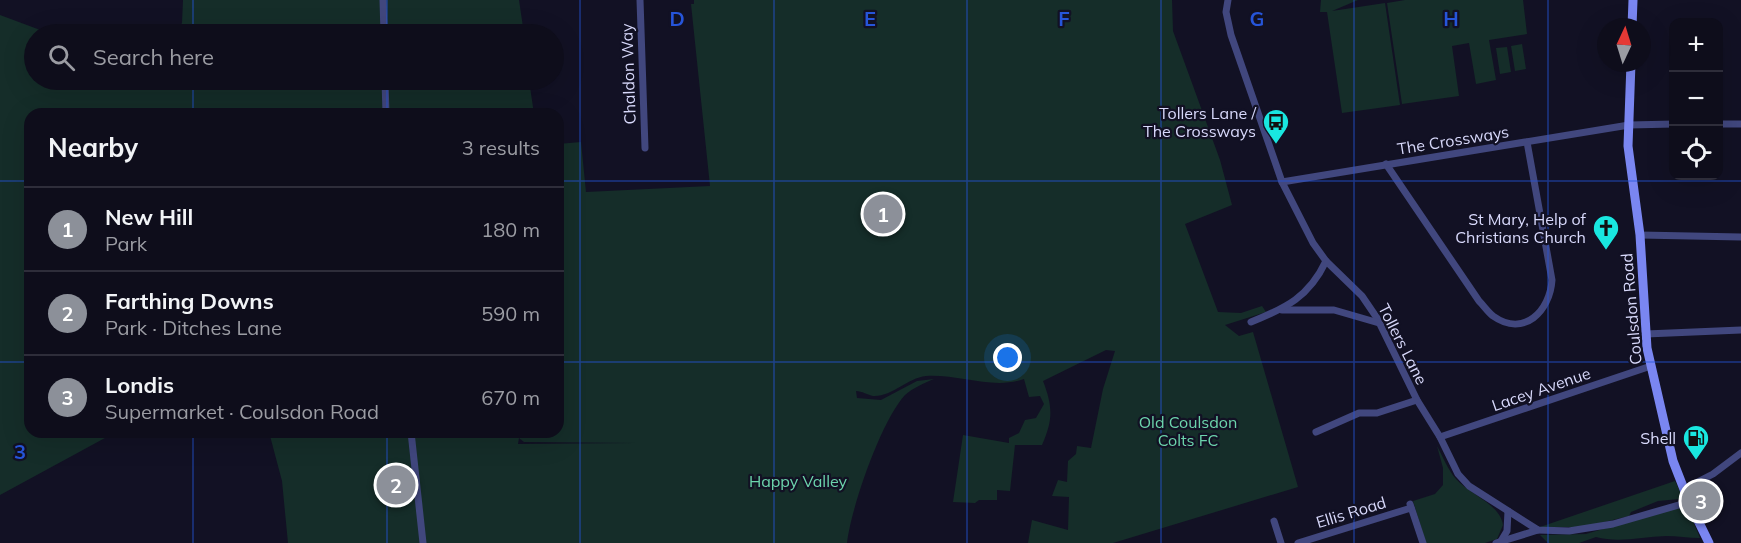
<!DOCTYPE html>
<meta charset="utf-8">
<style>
body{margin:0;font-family:Mulish,sans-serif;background:#171624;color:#f1f3f6}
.controls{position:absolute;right:18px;top:18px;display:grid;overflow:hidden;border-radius:12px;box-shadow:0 6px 24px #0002}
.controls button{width:54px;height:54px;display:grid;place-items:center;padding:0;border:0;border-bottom:2px solid #2e2d3a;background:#0e0d1b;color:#f1f3f6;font:30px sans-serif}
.compass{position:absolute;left:1597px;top:18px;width:54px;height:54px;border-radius:50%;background:#0e0d1b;box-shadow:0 6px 24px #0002;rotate:4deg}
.you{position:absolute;left:1008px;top:358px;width:21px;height:21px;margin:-15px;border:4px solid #fff;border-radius:50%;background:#1a73e8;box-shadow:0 0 0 9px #1a73e833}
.badge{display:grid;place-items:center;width:39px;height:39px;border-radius:50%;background:#8c9099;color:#fff;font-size:20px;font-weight:700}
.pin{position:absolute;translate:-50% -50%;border:3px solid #fff;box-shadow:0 2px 6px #0006}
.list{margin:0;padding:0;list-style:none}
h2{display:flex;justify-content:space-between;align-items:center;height:78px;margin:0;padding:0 24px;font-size:26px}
h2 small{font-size:20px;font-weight:400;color:#9b9ca3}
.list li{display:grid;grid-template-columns:39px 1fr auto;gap:18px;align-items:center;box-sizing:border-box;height:84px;padding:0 24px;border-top:2px solid #2e2d3a}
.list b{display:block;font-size:22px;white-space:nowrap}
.list p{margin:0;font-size:20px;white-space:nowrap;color:#9b9ca3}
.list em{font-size:20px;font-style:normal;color:#9b9ca3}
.icon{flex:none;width:33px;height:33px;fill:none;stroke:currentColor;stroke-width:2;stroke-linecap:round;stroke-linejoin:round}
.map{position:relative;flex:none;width:1741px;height:543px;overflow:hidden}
.search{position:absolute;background:#0e0d1b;box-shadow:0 6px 24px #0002;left:24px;top:24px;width:540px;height:66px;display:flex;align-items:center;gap:15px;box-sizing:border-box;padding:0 21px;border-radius:33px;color:#9b9ca3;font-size:22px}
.panel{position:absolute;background:#0e0d1b;box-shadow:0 6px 24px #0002;left:24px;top:108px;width:540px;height:330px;border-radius:18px}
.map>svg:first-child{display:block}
.green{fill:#152d29;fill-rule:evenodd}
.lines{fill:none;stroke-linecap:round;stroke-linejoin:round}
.minor{stroke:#41477e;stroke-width:7}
.secondary{stroke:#7a86f1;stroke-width:9}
.grid{fill:none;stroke:#2655da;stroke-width:1.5;stroke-opacity:0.55}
.labels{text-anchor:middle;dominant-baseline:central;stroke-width:4.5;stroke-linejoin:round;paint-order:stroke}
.street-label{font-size:16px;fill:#d8d9fb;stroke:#121124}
.poi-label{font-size:16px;fill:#d8d9fb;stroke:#121124;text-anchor:end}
.park-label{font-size:16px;fill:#6cd4ac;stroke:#121124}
.grid-label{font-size:20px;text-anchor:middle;font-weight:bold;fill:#2655da;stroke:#121124;stroke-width:4.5;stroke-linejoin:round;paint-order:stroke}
</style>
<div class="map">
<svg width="1741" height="543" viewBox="0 0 1741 543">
<rect width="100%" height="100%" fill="#121124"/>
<g class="green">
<polygon points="183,0 519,0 524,34 176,34 182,23"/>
<path d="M694,0H1172L1173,31L1220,160L1232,205L1185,224L1218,312L1241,313L1262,306L1266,312L1225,325L1239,336L1253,332L1298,487L1113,543H1028L1032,520L1068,530L1069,497L1052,496L1058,480L1067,482L1068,461L1076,454L1077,446L1091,448L1103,389L1115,351L1106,350L1043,381C1053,407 1053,420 1042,445H1015L1010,491L997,490V500H979L975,503L953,502L963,435L1009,443V438L1019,433L1025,420L1036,418L1044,404L1040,396L1029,397L1024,379C993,390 959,374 926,376C907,378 892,397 873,396C868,395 862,391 856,391L857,398L881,400L917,381L934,379C924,383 913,388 905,395C881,421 851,508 847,543H288L282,481L269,432H558V144L581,142L586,192L710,186L691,4H694ZM519,438L524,442L635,443L518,444Z"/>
<polygon points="1321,0 1358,0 1332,11 1385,3 1400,105 1342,113 1327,12 1320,12"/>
<polygon points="1405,0 1523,0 1527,34 1489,40 1496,80 1476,84 1469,43 1452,46 1459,96 1402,104 1387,3"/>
<polygon points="0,15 51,34 34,34 34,80 529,80 534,114 30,114 30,432 116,432 0,495"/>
<polygon points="1522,44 1526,69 1515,71 1511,46"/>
<polygon points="1507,47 1511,72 1500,74 1496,48"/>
<path d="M1437,446C1443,457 1448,470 1456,479C1469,494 1500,504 1503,525L1497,539L1485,543H1426L1413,501L1435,494L1443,485V468Z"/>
<polygon points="1675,481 1682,495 1679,499 1658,501 1631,512 1629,516 1584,527 1540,527"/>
<path d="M1687,507L1700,538C1689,538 1677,536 1666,536C1642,537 1618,543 1596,537L1579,543H1548L1540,535L1586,534L1667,510Z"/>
</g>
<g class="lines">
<g class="minor">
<polyline points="383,0 384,34"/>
<polyline points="640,0 645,148"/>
<polyline points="1228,0 1226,12 1231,35 1282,182 1313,243 1326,261 1362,296 1377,318 1417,400 1440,437 1458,474 1469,486 1538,530 1569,531 1613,524 1689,502"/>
<polyline points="385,80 386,114"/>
<polyline points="1718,124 1741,124"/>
<path d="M1386,164L1479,301C1484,306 1488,312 1493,316C1524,338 1550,311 1552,280L1527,142"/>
<polyline points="1282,182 1629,125 1674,124"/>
<polyline points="1640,235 1741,237"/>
<polyline points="1282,310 1334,310 1379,323"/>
<path d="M1251,322C1286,308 1309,297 1326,261"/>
<polyline points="1646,334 1741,330"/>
<polyline points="411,432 423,543"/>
<polyline points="1316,432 1359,413 1377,413 1417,400"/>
<polyline points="1440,437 1651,366"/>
<polyline points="1684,489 1713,474 1741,453"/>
<polyline points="1410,504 1423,543"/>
<polyline points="1274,521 1281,543"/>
<polyline points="1501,541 1507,531 1508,511"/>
<polyline points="1298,543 1411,508"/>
<polyline points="1496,543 1538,530"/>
</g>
<g class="secondary">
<polyline points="1632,27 1633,0"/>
<polyline points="1631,63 1628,146 1640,235 1647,348 1673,461 1689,502 1709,543"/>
</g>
</g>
<path class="grid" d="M193,0V34M387,0V34M580,0V543M774,0V543M967,0V543M1161,0V543M1354,0V543M1548,0V543M193,80V114M387,80V114M0,181H30M558,181H1741M0,362H30M558,362H1741M193,432V543M387,432V543"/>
<defs>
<g id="bus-pin" transform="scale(1.35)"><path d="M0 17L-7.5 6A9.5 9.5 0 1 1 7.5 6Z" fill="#19e7e0" stroke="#121124"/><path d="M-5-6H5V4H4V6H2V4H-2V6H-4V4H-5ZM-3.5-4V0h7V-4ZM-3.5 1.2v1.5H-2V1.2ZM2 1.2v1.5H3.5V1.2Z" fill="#111"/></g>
<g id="church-pin" transform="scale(1.35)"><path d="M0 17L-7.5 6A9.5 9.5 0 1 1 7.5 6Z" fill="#19e7e0" stroke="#121124"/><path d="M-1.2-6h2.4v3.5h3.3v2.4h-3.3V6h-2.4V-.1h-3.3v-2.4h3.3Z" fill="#111"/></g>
<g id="fuel-pin" transform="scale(1.35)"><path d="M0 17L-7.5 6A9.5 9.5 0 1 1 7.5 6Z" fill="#19e7e0" stroke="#121124"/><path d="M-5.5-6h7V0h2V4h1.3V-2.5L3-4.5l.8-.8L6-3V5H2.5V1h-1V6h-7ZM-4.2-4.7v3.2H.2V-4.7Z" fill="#111"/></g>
</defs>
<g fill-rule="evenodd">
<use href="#bus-pin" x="1276" y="122"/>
<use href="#church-pin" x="1606" y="228"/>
<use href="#fuel-pin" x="1696" y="438"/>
</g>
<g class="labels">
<g class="street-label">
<text transform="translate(628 74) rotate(-92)">Chaldon Way</text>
<text transform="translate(1453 140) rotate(-9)">The Crossways</text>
<text transform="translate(1631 309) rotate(-95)">Coulsdon Road</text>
<text transform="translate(1403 344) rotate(63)">Tollers Lane</text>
<text transform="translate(1541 389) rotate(-19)">Lacey Avenue</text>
<text transform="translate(1351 512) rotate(-17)">Ellis Road</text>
</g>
<g class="poi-label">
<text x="1256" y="113">Tollers Lane /<tspan x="1256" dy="18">The Crossways</tspan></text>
<text x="1586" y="219">St Mary, Help of<tspan x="1586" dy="18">Christians Church</tspan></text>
<text x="1676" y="438">Shell</text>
</g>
<g class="park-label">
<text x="1188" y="422">Old Coulsdon<tspan x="1188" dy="18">Colts FC</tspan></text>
<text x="798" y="481">Happy Valley</text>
</g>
</g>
<g class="grid-label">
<text x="677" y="26">D</text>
<text x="870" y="26">E</text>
<text x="1064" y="26">F</text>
<text x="1257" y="26">G</text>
<text x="1451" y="26">H</text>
<text x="20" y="459">3</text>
</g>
</svg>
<div class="controls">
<button>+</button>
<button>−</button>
<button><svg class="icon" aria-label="locate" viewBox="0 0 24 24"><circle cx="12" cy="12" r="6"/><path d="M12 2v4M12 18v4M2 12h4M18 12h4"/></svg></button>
</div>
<svg class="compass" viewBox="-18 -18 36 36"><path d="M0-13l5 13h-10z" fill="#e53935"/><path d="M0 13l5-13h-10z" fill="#9b9ca3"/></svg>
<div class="you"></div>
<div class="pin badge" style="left:883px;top:214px">1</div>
<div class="pin badge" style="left:396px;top:485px">2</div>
<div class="pin badge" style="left:1701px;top:501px">3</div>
<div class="search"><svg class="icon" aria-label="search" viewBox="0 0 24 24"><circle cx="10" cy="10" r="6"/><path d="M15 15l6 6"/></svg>Search here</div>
<section class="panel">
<h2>Nearby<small>3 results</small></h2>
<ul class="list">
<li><span class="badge">1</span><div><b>New Hill</b><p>Park</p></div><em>180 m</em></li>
<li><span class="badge">2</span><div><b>Farthing Downs</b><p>Park · Ditches Lane</p></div><em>590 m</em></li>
<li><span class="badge">3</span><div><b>Londis</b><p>Supermarket · Coulsdon Road</p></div><em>670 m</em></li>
</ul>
</section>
</div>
